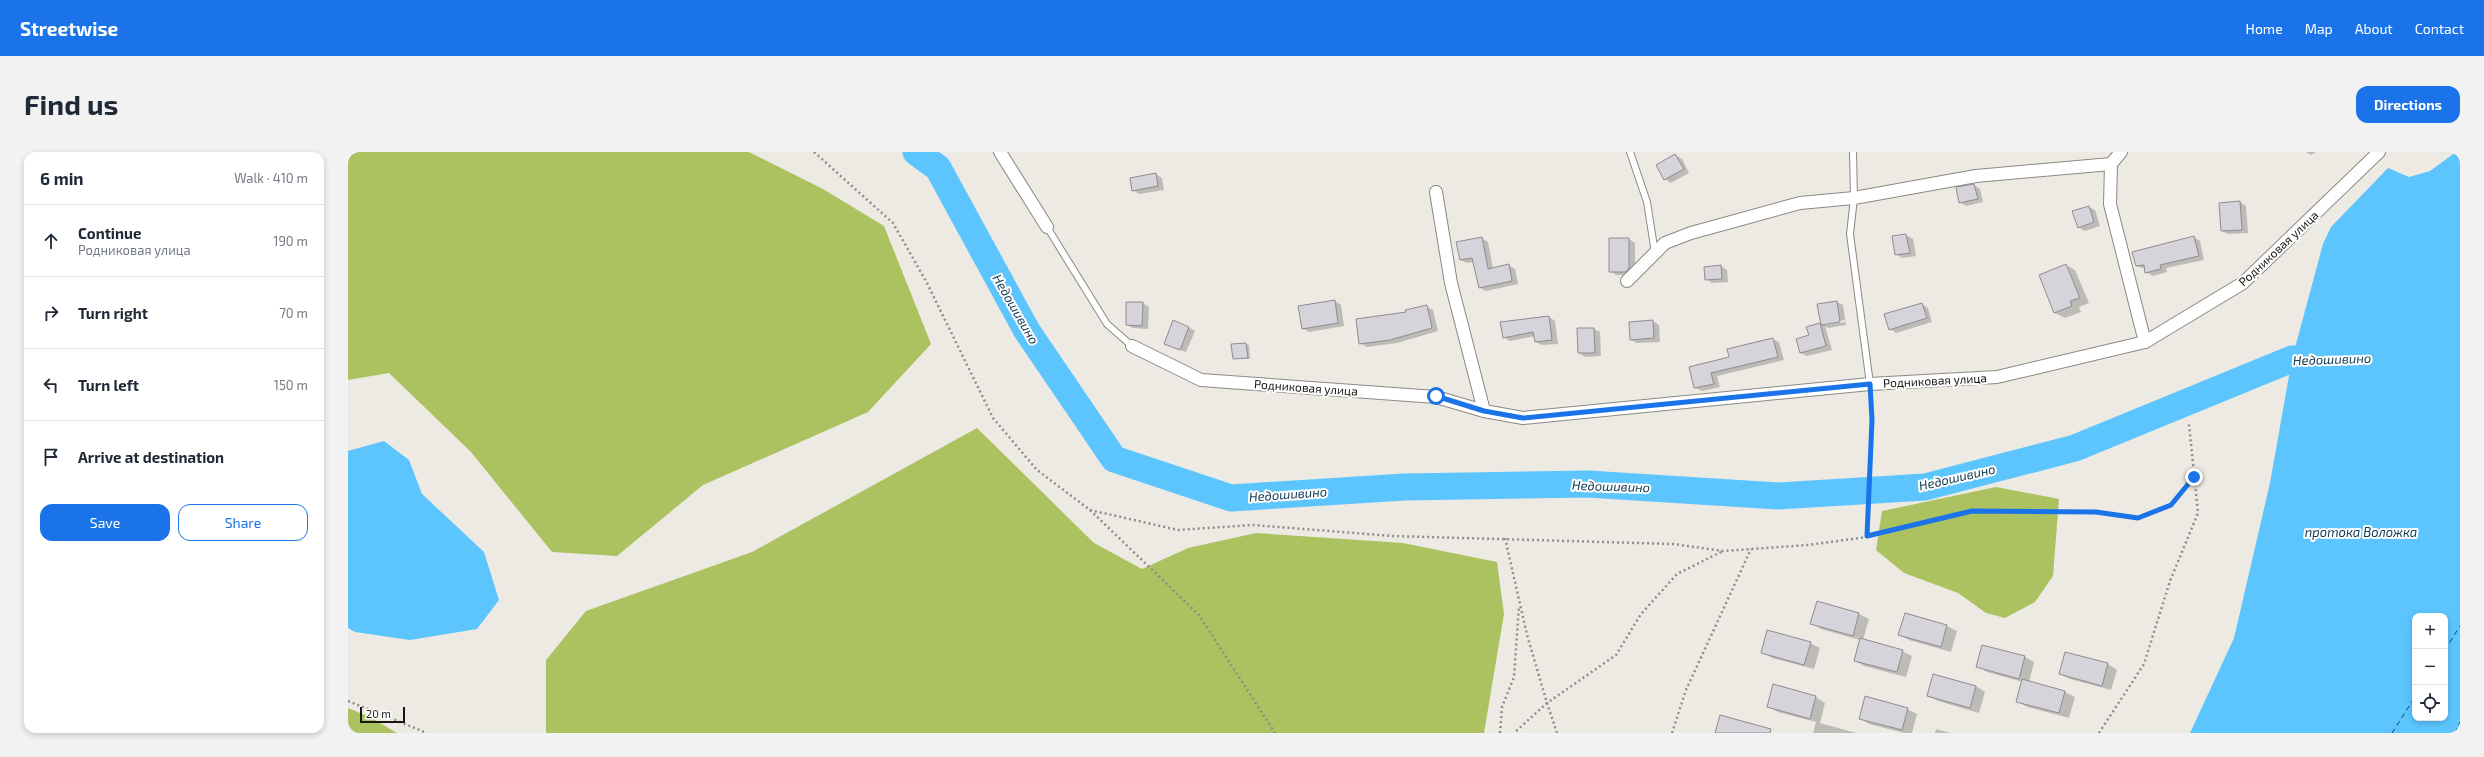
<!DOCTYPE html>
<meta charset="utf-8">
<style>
body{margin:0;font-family:"Exo 2",sans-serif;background:#f2f2f3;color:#1f2937}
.controls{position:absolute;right:12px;bottom:12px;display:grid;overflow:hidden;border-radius:8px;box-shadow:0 2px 6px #0003}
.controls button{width:36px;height:36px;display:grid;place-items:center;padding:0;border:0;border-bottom:1px solid #e0e1e3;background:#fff;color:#1f2937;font:20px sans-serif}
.scale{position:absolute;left:12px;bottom:10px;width:45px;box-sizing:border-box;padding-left:4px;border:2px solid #161513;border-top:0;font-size:11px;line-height:14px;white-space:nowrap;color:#161513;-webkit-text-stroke:3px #fff;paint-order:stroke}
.stop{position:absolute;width:12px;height:12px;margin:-9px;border:3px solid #1a73e8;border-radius:50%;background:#fff}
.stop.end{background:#1a73e8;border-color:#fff;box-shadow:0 1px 4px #0008}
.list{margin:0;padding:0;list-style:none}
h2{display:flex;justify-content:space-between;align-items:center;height:52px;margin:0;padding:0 16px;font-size:17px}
h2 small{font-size:13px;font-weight:400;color:#747a83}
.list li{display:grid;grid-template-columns:26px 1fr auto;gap:12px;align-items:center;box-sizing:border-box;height:72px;padding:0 16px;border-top:1px solid #e0e1e3}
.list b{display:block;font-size:15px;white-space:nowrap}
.list p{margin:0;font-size:13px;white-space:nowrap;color:#747a83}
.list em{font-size:13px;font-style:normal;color:#747a83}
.actions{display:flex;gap:8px;padding:12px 16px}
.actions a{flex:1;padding:9px 0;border:1px solid #1a73e8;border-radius:12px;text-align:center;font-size:14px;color:#1a73e8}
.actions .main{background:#1a73e8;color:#fff}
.icon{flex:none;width:22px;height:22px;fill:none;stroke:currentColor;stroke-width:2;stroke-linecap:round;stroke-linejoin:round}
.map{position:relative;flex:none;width:2112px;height:581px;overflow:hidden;border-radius:12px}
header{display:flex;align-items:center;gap:24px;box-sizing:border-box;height:56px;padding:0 20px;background:#1a73e8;color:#fff}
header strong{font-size:19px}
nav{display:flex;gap:22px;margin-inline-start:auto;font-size:14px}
.intro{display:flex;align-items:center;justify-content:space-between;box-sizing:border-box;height:96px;padding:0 24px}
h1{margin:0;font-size:28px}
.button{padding:10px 18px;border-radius:12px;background:#1a73e8;color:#fff;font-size:14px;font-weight:700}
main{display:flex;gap:24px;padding:0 24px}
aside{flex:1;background:#fff;border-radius:12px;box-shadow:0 2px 6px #0003}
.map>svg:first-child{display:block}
.forest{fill:#acc261}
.water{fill:#5cc5fe;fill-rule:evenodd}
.shadow{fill:#0003;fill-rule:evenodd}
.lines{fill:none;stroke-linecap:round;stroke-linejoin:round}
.river{stroke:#5cc5fe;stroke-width:27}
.ferry{stroke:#154158;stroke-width:1;stroke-dasharray:5 4;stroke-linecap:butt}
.building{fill:#d7d3da;stroke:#8e8b91}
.service-casing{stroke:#8b8982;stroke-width:8}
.minor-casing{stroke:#8b8982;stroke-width:14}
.path{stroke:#8f8d88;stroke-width:2.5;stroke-dasharray:2 3;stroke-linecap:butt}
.service{stroke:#fff;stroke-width:6}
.minor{stroke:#fff;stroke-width:12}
.route{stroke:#1a73e8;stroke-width:5}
.labels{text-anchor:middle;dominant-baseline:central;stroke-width:4;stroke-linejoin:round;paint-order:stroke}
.street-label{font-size:12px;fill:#161513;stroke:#fff}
.water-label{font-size:13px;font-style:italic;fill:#154158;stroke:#fff}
</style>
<header>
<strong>Streetwise</strong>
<nav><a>Home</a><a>Map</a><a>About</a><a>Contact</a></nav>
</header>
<div class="intro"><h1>Find us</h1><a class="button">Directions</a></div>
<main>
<aside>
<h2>6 min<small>Walk · 410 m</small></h2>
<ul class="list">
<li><svg class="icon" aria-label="ahead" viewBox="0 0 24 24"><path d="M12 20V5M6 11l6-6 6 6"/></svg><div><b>Continue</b><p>Родниковая улица</p></div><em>190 m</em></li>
<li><svg class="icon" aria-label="right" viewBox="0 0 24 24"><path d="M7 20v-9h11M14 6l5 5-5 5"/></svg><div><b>Turn right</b></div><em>70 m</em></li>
<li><svg class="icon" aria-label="left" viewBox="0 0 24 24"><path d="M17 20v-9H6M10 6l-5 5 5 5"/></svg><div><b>Turn left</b></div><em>150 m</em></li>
<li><svg class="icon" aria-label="arrive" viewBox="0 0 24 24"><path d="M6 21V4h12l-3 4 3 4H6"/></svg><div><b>Arrive at destination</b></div></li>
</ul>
<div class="actions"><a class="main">Save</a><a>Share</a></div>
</aside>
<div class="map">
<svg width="2112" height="581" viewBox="0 0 2112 581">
<rect width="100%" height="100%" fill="#edeae3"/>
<g class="forest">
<polygon points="0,0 401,0 475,37 536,74 583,192 520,260 355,333 269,404 204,400 123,300 41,221 0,228"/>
<polygon points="629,276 746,391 794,417 840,396 908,381 1055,391 1149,410 1156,462 1136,581 198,581 198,508 238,459 404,400"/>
<polygon points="1648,335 1711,347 1705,424 1687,450 1657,466 1638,461 1610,441 1556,421 1528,398 1534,359"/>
<polygon points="0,556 22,565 49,581 0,581"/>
</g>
<g class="water">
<path d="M2108,0H2112V581H1842L1886,486L1922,331L1944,207L1975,92L1983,75L2040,16L2061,25L2082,19ZM2067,464H2097V566H2067Z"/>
<polygon points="36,289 61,308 74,342 136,400 151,448 129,477 62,488 7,480 0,476 0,299"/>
</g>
<g class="shadow">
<polygon points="1958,0 1968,0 1963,3"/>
<polygon points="1327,3 1334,7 1341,21 1323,31 1317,27"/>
<polygon points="808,22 814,26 816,38 791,42 785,38"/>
<polygon points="1626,33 1632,37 1635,50 1618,54 1612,50"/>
<polygon points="1892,50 1898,54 1900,81 1880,82 1874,79 1872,52"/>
<polygon points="1741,55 1747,58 1752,74 1737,79 1730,75"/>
<polygon points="1558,83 1565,87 1568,104 1554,106 1548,102 1545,85"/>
<polygon points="1846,85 1852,89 1856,108 1818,116 1819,120 1805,124 1798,120 1798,117 1788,114"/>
<polygon points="1133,86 1140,90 1145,116 1160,113 1167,117 1170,132 1138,139 1131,135 1126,110 1119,111 1113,108"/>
<polygon points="1281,87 1287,91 1287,120 1284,123 1268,123 1262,119"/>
<polygon points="1718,113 1727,118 1741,151 1731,155 1733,160 1717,166 1707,161 1692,123"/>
<polygon points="1373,114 1379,118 1380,130 1364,131 1358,127"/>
<polygon points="987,149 993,153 996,174 961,180 955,176"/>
<path d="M1489,150L1495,153L1498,173L1480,176L1477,174L1484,198L1459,204L1453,201L1449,188L1462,184L1471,172L1474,174L1470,153ZM1497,168V170L1478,173V171Z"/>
<polygon points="795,151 801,155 800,177 785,176 779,173"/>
<polygon points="1574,152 1580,156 1584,170 1548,181 1542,177"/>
<polygon points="1078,154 1085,158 1090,179 1049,191 1019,195 1012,191 1059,161"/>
<polygon points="1201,165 1207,169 1210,192 1194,193 1188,190 1187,184 1162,189 1156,185"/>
<polygon points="1305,169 1311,173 1312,190 1289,191 1283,188"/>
<polygon points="840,175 847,179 838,200 824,195"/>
<polygon points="1246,177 1252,180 1253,204 1237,205 1231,201"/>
<polygon points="1425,187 1431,190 1436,208 1369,224 1372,235 1354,239 1347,236 1342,216 1382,206"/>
<polygon points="898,192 901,193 902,207 886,206"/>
<polygon points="1469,451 1511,462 1521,467 1515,488 1554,499 1564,504 1558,525 1516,514 1507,508 1512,488 1473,477 1464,471"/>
<polygon points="1557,462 1599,474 1609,479 1603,500 1561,488 1551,483"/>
<polygon points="1462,491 1472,496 1466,517 1424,506 1414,500"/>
<polygon points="1635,494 1677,505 1686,510 1681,530 1717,540 1727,545 1721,566 1679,555 1669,549 1675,530 1639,520 1629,514"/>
<polygon points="1760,512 1769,518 1763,538 1722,527 1712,522"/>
<polygon points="1426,534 1468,545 1477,551 1472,571 1508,581 1465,581 1468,570 1430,560 1420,554"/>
<polygon points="1628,534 1637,540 1631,561 1590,549 1580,544"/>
<polygon points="1559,557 1569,562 1564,581 1556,581 1521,572 1512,566"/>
<polygon points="1588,577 1602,581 1587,581"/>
</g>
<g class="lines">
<polyline class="river" points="568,0 590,16 679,179 766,307 883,346 1056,335 1240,332 1430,344 1577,335 1727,296 1944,207 1982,206"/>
<g class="ferry">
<polyline points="2097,498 2112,474"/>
<polyline points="2044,581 2067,545"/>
<polyline points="2107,581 2112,570"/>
</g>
</g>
<g class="building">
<polygon points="1327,2 1336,17 1316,28 1308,13"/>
<polygon points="808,21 810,34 784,39 782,26"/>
<polygon points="1626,32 1630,47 1611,51 1608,35"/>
<polygon points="1892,49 1894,78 1873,79 1871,51"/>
<polygon points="1741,54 1746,70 1730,76 1724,59"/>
<polygon points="1558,82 1562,101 1547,103 1544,84"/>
<polygon points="1846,84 1851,104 1812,113 1813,117 1797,121 1796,113 1788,114 1784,100"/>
<polygon points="1134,85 1140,117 1161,112 1164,129 1131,136 1124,106 1112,108 1108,90"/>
<polygon points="1261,86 1281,86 1281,116 1278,120 1261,120"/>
<polygon points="1718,112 1732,146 1722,149 1724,154 1706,161 1691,123"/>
<polygon points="1373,113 1374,127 1357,128 1356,115"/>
<polygon points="987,148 990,171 954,177 950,154"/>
<polygon points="1489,149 1492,170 1473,173 1469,152"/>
<polygon points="778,150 795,150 794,174 778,173"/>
<polygon points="1574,151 1579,166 1541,178 1536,162"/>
<polygon points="1079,153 1084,176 1042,188 1011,192 1008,167 1058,160 1057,158"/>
<polygon points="1201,164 1204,188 1187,190 1185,180 1155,186 1152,170"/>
<polygon points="825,168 841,175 832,198 816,192"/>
<polygon points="1305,168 1306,186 1282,188 1281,170"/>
<polygon points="1472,171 1478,194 1452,201 1448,187 1461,183 1458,175"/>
<polygon points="1229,176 1246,176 1247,201 1230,201"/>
<polygon points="1425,186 1430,205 1363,221 1366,232 1346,236 1341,215 1381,205 1379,197"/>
<polygon points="898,191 900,206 885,207 883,192"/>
<polygon points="1469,449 1511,461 1505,484 1462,472"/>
<polygon points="1557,461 1599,473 1593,495 1550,483"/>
<polygon points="1419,478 1463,490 1456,513 1413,501"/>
<polygon points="1512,486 1555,498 1549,520 1506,509"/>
<polygon points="1634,493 1677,504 1671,527 1628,515"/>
<polygon points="1717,500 1760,511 1754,534 1711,522"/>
<polygon points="1585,522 1628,534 1622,556 1579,544"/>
<polygon points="1674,527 1717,539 1711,561 1668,550"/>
<polygon points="1425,532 1468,544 1462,567 1419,555"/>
<polygon points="1517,544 1560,556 1554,578 1511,567"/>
<polygon points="1372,563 1423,577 1422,581 1367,581"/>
</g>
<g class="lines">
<g class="service-casing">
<g id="service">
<polyline points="1282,0 1299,50 1307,101"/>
<polyline points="1505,0 1506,46 1502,82 1522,232"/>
<polyline points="699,75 759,172 784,194"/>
</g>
</g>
<g class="minor-casing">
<g id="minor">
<polyline points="652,0 699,75"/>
<polyline points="1773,0 1763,12 1762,52 1797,190"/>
<polyline points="1088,40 1103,131 1136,259"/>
<polyline points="1279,129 1317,91 1343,81 1452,51 1506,46 1628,24 1763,12"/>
<polyline points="784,194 853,228 1088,245 1136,259 1175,266 1522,232 1649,225 1797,190 1895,131 2031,0"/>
</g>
</g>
<g class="path">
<polyline points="466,0 545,71 579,131 645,266 689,318 742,358 851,463 927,581"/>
<polyline points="742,358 830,378 905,373 1045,384 1325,392 1375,399 1460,393 1519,385 1624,359 1748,360 1790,366 1823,353 1846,325"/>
<polyline points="1519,385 1524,268 1523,245"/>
<polyline points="1157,386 1179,483 1199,551 1166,581"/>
<polyline points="0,549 79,581"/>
<polyline points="1152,581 1154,555 1166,525 1171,454"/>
<polyline points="1209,581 1199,551 1268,503 1293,462 1329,422 1375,399"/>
<polyline points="1324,581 1338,538 1403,397"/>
<polyline points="1751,581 1796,512 1822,429 1850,361 1841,272"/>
</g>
<use href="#service" class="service"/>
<use href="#minor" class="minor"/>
</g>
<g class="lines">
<polyline class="route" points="1088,244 1136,259 1175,266 1522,232 1524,268 1519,384 1624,359 1748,360 1790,366 1823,353 1846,325"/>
</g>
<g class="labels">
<g class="street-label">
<text transform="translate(1930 96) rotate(-43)">Родниковая улица</text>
<text transform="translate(1587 228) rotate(-3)">Родниковая улица</text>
<text transform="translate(958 235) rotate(4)">Родниковая улица</text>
</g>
<g class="water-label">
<text transform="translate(668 157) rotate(60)">Недошивино</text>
<text transform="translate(1984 207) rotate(-2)">Недошивино</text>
<text transform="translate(1609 325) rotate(-13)">Недошивино</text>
<text transform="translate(1263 334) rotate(2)">Недошивино</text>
<text transform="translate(940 342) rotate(-4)">Недошивино</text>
<text x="2013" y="380">протока Воложка</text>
</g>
</g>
</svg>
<div class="controls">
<button>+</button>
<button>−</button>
<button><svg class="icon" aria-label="locate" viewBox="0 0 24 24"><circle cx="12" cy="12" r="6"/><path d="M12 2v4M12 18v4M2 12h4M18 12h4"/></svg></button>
</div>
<div class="scale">20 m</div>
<div class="stop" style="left:1088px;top:244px"></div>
<div class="stop end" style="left:1846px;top:325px"></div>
</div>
</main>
